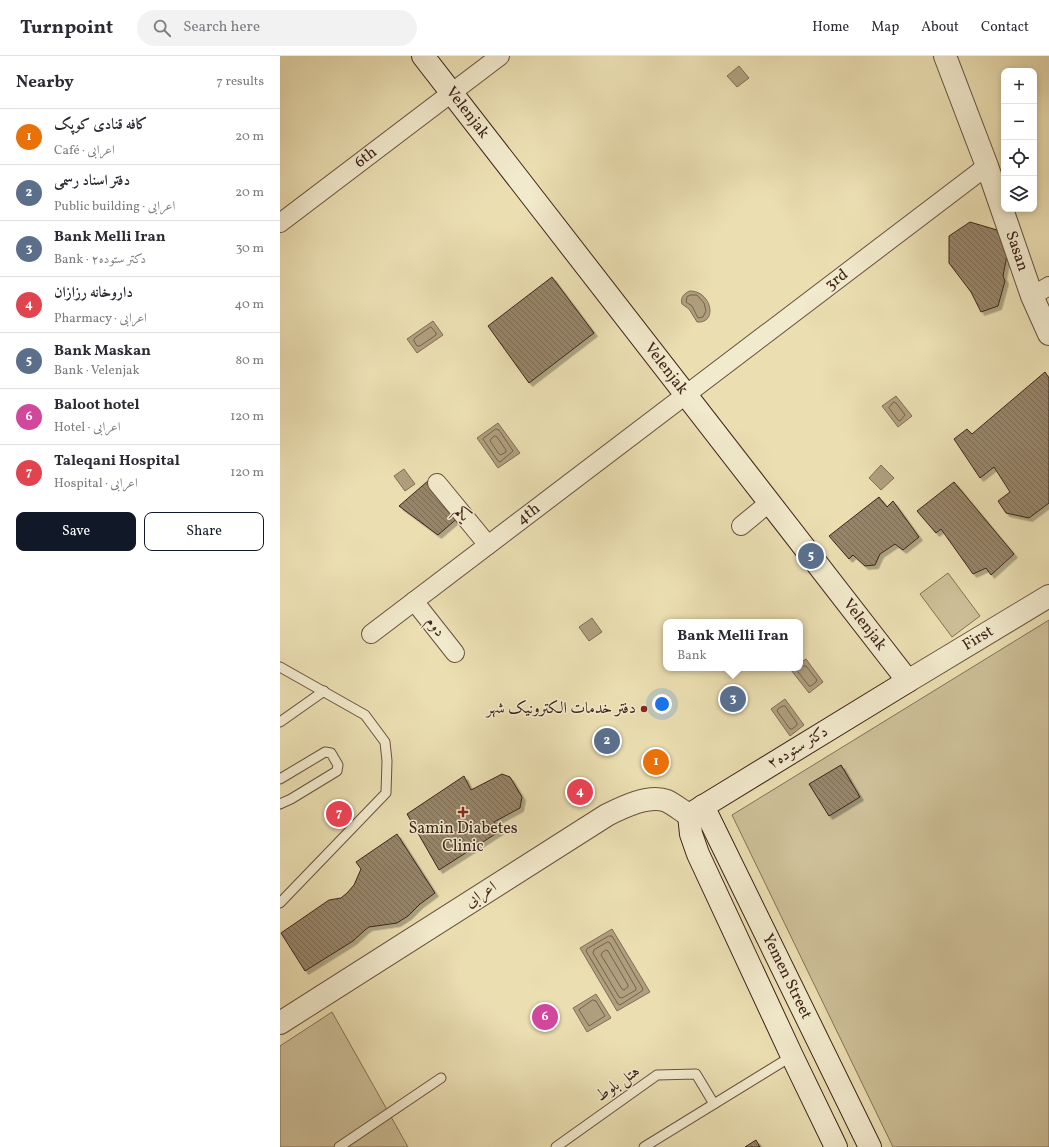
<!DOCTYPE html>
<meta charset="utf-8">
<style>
body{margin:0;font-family:Vollkorn,Amiri,serif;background:#f2f2f3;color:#2b2b33}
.controls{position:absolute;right:12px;top:12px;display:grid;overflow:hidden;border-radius:8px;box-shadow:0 2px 6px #0003}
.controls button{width:36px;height:36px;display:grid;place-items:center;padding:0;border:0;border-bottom:1px solid #e1e1e2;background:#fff;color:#2b2b33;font:20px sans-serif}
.you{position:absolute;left:382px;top:648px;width:14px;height:14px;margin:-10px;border:3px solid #fff;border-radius:50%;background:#1a73e8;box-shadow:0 0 0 6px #1a73e833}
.badge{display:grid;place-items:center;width:26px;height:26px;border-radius:50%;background:#111827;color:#fff;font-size:13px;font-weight:700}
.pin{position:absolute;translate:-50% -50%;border:2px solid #fff;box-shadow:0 1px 4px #0006}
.popup{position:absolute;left:383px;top:563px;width:140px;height:52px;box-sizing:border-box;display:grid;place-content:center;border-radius:8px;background:#fff;filter:drop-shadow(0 1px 3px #0005);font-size:13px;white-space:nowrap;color:#7c7c81}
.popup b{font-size:15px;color:#2b2b33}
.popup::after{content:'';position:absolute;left:50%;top:100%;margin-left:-8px;border:8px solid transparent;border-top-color:#fff}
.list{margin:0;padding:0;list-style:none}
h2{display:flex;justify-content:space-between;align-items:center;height:52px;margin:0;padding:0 16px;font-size:17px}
h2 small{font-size:13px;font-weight:400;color:#7c7c81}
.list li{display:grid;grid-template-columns:26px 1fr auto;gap:12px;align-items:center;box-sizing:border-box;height:56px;padding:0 16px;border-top:1px solid #e1e1e2}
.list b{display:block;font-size:15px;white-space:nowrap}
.list p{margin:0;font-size:13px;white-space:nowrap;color:#7c7c81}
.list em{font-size:13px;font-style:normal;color:#7c7c81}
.actions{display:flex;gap:8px;padding:12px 16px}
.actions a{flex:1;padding:9px 0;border:1px solid #111827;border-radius:8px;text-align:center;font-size:14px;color:#111827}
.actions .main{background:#111827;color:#fff}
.icon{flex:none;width:22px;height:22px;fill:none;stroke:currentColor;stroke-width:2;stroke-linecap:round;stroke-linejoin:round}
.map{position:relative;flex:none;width:769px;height:1091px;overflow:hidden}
header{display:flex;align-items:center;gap:24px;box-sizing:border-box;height:56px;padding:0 20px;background:#fff;border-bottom:1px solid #e1e1e2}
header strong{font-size:19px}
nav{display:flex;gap:22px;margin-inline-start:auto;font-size:14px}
.search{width:280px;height:36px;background:#f2f2f3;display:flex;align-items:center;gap:10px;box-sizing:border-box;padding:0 14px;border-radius:22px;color:#7c7c81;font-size:15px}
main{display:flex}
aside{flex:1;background:#fff}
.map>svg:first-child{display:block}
.green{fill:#cdbf98;stroke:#857158}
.water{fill:#b09f7e;stroke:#826d56}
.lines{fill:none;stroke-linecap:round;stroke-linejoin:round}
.shore{stroke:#76614c;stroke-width:1}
.building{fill:url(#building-back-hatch);stroke:#3d2319;filter:url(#shadow)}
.service-casing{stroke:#68523f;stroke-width:11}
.minor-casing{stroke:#68523f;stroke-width:20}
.tertiary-casing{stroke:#68523f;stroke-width:24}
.secondary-casing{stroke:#3d2319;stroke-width:24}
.service{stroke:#f2eacd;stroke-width:9}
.minor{stroke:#f2eacd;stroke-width:18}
.tertiary{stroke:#f2eacd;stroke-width:22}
.secondary{stroke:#f2eacd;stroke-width:22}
.poi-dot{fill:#8f2418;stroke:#f2eacd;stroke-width:1.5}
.labels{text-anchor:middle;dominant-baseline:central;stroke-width:3;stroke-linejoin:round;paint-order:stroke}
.street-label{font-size:16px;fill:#3d2319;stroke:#f2eacd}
.poi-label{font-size:16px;fill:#3d2319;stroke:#f2eacd;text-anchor:end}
</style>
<header>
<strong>Turnpoint</strong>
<div class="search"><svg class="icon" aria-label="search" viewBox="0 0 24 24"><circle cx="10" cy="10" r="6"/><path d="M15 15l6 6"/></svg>Search here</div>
<nav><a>Home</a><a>Map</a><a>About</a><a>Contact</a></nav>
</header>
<main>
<aside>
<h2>Nearby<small>7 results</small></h2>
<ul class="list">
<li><span class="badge" style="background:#e8710a">1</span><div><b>کافه قنادی کوپک</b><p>Café · اعرابی</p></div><em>20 m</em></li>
<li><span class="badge" style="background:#5c6f8a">2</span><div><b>دفتر اسناد رسمی</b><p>Public building · اعرابی</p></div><em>20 m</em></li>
<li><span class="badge" style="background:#5c6f8a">3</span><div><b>Bank Melli Iran</b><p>Bank · دکتر ستوده۲</p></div><em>30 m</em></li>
<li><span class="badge" style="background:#e0444e">4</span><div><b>داروخانه رزازان</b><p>Pharmacy · اعرابی</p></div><em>40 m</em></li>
<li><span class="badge" style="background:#5c6f8a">5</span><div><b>Bank Maskan</b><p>Bank · Velenjak</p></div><em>80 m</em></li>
<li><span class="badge" style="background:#d1479c">6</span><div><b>Baloot hotel</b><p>Hotel · اعرابی</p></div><em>120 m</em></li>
<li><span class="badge" style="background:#e0444e">7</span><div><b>Taleqani Hospital</b><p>Hospital · اعرابی</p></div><em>120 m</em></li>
</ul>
<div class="actions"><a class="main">Save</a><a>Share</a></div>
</aside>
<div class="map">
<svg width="769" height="1091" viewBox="0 0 769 1091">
<defs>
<pattern id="building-back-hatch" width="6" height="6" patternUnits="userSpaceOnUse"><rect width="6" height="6" fill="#978569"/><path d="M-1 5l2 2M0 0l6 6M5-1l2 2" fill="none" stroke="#7c6c56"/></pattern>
<filter id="shadow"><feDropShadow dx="3.5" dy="3.5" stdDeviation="0" flood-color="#0004"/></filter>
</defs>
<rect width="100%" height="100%" fill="#ebdfb2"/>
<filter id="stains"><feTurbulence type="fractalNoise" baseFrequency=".005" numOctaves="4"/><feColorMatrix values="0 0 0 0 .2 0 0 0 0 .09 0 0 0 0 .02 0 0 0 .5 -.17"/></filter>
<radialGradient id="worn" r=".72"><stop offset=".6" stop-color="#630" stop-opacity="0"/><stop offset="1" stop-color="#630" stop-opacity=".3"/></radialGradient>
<g class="green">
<polygon points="668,517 700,560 672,581 640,538"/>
<polygon points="769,564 769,1091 613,1091 452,759"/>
<polygon points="52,956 128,1091 0,1091 0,990"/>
</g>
<g class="water">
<polygon points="459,10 469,22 457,31 447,20"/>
<path d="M410,235C432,235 438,268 417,266L409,253L402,248C400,242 404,237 410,235Z"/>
<polygon points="153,265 163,279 137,297 127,283"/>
<polygon points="616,340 632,360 618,371 602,350"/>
<polygon points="218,367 240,397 218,412 197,382"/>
<polygon points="601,409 614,422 601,434 589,422"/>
<polygon points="124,413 135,428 125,435 114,420"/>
<polygon points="312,562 322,576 309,585 299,571"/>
<polygon points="526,603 543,626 529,637 511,614 513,612 520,612 520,607"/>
<polygon points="505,643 524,669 510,680 491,653"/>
<polygon points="332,873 370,936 337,955 300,892"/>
<polygon points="316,938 331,962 307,976 293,952"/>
</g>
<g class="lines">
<g class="shore">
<polygon points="411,239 417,239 424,247 426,255 423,261 418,262 412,250 406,246 407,241"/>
<polygon points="151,271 156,277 156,279 140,290 137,290 134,285 134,283"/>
<polygon points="614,346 616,347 625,359 620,365 618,364 609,352"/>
<polygon points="216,373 219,374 233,395 220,406 218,405 203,383"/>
<polygon points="215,380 217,381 226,394 226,396 221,399 219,398 210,385 211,383"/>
<polyline points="515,612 529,630 531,630 536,626 537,624 526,610 520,610"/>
<polygon points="503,650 505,650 517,667 517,669 512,673 510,673 497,655 498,653"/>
<polygon points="329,880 332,880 363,933 362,935 340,949 338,948 306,895 307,893"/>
<polygon points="328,886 330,887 356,932 356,934 342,942 339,941 313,897 314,894"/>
<polygon points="326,894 328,895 348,929 348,931 344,934 342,933 321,899 322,897"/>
<polygon points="313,944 316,945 325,960 309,970 299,954"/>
</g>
</g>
<g class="building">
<polygon points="690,166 717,174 728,194 723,220 725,225 718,250 701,256 691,236 669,207 669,180"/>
<polygon points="272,221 314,277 249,327 208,270"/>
<polygon points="765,316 769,322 769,447 749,462 726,457 718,445 730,436 714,411 700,422 674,383 687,373 692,378"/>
<polygon points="149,424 180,460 158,479 119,450"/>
<polygon points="674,426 734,498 711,519 706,512 693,518 661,473 656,477 637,455"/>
<polygon points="599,441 607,451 613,445 639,481 623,494 615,488 600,498 595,509 585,510 573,499 569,503 549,480"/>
<polygon points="561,709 580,741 549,760 529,728"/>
<polygon points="222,718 230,721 242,741 240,752 214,766 220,775 159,814 127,758 184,720 191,734"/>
<polygon points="117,778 155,837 140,848 128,860 117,867 89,871 85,874 73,885 25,915 1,877 49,844 61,842 67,837 74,829 81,813 76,806"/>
<polygon points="476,1084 480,1091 465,1091"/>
</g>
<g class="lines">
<g class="service-casing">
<g id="service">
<polyline points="0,611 85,659 105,686 107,705 106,737 0,847"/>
<polyline points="0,666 44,635"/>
<polyline points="0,723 45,696 51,697 58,709 57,715 11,743 0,748"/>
<polyline points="59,1091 161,1022"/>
<polyline points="276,1091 377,1019 416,1018 434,1048"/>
<polyline points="364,1091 512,1000"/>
</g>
</g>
<g class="minor-casing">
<g id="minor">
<path id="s1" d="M0,167L220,0"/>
<polyline points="752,240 769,230"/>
<polyline points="157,427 208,489"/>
<polyline points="461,470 490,446"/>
<polyline points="134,545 175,597"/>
<path id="s2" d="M91,578L707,110"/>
</g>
</g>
<g class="tertiary-casing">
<g id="tertiary">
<path id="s3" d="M665,0L707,110L752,240L769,278"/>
<path id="s4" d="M628,625L769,540"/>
<path d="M0,967L327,759C343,751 369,738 387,745C395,749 402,755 409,759"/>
</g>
</g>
<g class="secondary-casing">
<g id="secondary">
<path id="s5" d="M143,0L628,625L409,759L411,778L418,798L512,1000L556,1091"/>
<path id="s6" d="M423,750L590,1091"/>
</g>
</g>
<use href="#service" class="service"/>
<use href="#minor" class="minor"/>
<use href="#tertiary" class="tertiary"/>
<use href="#secondary" class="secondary"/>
</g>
<g class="poi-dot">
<circle cx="364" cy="653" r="4"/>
<path d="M181 750h4v4h4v4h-4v4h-4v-4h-4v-4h4z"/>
</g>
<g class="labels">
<g class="street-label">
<text stroke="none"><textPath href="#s5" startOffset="72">Velenjak</textPath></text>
<text stroke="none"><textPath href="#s1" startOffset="108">6th</textPath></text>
<text stroke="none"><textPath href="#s3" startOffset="208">Sasan</textPath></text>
<text stroke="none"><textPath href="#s2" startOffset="585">3rd</textPath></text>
<text stroke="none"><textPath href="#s5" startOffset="396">Velenjak</textPath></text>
<text transform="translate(182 458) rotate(50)">یکم</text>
<text stroke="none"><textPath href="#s2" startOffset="198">4th</textPath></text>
<text stroke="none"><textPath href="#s5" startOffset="720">Velenjak</textPath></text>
<text transform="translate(155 571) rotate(52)">دوم</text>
<text stroke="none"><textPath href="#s4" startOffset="82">First</textPath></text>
<text transform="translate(518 692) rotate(-31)">دکتر ستوده۲</text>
<text transform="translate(201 839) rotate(-33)">اعرابی</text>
<text stroke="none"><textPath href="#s6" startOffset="190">Yemen Street</textPath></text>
<text transform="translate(338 1028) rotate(-35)">هتل بلوط</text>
</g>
<g class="poi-label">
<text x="356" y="653">دفتر خدمات الکترونیک شهر</text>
<text x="183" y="773" text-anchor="middle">Samin Diabetes<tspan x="183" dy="18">Clinic</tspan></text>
</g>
</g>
<rect width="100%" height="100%" filter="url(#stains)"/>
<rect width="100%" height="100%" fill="url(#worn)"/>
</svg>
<div class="controls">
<button>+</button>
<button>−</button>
<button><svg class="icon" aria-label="locate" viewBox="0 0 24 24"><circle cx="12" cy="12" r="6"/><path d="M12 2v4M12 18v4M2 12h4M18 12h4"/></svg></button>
<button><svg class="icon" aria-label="layers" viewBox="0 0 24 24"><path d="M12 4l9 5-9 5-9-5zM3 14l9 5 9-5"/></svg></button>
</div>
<div class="you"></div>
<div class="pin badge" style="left:376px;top:706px;background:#e8710a">1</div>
<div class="pin badge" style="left:327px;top:685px;background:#5c6f8a">2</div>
<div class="pin badge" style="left:453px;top:643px;background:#5c6f8a">3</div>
<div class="popup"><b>Bank Melli Iran</b>Bank</div>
<div class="pin badge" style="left:300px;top:736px;background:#e0444e">4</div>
<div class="pin badge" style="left:531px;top:500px;background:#5c6f8a">5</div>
<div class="pin badge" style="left:265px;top:961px;background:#d1479c">6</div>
<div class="pin badge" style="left:59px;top:758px;background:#e0444e">7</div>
</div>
</main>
